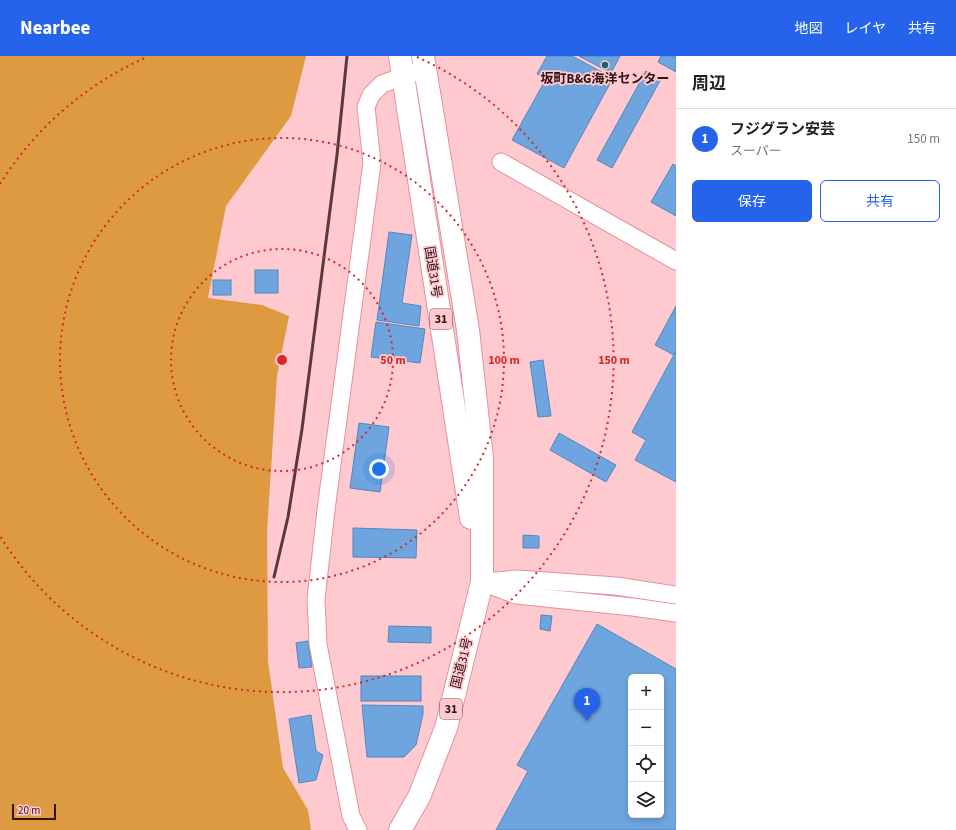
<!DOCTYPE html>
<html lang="ja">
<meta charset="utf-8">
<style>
body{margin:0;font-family:"Source Sans 3","Noto Sans JP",sans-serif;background:#f6f6f6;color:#202124}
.controls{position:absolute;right:12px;bottom:12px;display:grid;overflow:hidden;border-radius:6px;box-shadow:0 2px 6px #0003}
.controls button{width:36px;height:36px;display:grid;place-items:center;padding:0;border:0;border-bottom:1px solid #e0e0e0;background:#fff;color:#202124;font:20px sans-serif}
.scale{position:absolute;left:12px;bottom:10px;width:44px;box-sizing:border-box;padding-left:4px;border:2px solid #321318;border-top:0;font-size:11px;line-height:14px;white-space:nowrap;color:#321318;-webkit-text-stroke:3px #fec9cf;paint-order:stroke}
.you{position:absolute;left:379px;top:413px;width:14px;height:14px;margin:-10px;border:3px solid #fff;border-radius:50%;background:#1a73e8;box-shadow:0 0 0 6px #1a73e833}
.badge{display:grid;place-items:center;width:26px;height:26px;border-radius:50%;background:#2563eb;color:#fff;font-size:13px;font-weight:700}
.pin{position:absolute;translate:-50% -33px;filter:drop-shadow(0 1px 2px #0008)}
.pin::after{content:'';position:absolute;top:21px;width:14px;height:12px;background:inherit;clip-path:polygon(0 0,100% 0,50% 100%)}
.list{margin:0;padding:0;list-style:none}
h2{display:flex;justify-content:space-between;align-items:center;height:52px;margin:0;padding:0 16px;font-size:17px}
h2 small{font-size:13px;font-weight:400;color:#757577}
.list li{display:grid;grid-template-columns:26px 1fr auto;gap:12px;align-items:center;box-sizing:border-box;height:60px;padding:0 16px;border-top:1px solid #e0e0e0}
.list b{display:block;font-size:15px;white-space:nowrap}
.list p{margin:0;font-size:13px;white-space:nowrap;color:#757577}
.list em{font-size:13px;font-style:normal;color:#757577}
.actions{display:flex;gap:8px;padding:12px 16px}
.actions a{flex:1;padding:9px 0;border:1px solid #2563eb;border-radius:6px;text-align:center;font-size:14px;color:#2563eb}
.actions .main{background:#2563eb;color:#fff}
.icon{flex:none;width:22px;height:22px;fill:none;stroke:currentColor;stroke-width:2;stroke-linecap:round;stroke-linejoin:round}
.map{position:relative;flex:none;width:676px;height:774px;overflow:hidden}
header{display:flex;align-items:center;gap:24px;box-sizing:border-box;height:56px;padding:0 20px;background:#2563eb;color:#fff}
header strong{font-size:19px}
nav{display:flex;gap:22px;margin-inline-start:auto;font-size:14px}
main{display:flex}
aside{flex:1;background:#fff}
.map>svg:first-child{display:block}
.forest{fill:#dd9a40}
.building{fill:#6fa5de;stroke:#5387be;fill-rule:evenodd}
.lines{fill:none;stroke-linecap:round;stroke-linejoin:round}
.tertiary-casing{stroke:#e4919c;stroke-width:19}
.trunk-casing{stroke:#e4919c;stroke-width:24}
.tertiary{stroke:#fff;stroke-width:17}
.trunk{stroke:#fff;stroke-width:22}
.rail{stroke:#5c383e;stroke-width:3}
.ring{fill:none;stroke:#d62828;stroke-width:2;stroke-dasharray:2 4}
.poi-dot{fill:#186663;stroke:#fec9cf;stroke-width:1.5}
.labels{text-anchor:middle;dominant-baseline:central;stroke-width:3.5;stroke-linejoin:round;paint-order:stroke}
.shield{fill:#fec9cf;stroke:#6f4a4f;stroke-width:1}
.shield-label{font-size:12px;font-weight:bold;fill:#321318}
.poi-label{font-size:13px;font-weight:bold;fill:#321318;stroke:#fec9cf}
.street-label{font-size:13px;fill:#321318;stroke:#fec9cf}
.centre{fill:#d62828;stroke:#fec9cf;stroke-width:2}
.ring-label{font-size:12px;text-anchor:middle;font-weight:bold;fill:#d62828;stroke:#fec9cf;stroke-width:3.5;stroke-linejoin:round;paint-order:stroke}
</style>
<header>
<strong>Nearbee</strong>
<nav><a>地図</a><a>レイヤ</a><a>共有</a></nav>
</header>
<main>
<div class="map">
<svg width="676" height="774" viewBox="0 0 676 774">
<rect width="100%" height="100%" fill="#fec9cf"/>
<polygon class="forest" points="0,0 306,0 291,60 226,150 208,242 262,249 289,260 277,320 267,476 268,605 283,712 308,754 311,774 0,774"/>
<g class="building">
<polygon points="547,0 572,0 613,22 564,112 512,84 546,23 537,18"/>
<polygon points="579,0 620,0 611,17"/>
<polygon points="661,0 676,0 676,16 658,6"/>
<polygon points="646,15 661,23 612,112 597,104"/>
<polygon points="673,108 676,110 676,160 651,146"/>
<polygon points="389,176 412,179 402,247 421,250 419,270 377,264"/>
<rect x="255" y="214" width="23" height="23"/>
<rect x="213" y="224" width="18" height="15"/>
<polygon points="676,250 676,295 674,299 655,289"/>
<polygon points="376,266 425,273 420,307 371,301"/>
<polygon points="676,295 676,426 635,404 646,384 632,376"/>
<polygon points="543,304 551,360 538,361 530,306"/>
<polygon points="359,367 389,371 380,436 350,432"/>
<polygon points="559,377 616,409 606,426 550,394"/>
<polygon points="353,472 417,474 416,502 353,501"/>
<polygon points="523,479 539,480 539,492 523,492"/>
<polygon points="541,559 552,560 550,575 540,573"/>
<path d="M597,568L676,613V774H496L528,715L517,709ZM631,621H661V759H631Z"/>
<polygon points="389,570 431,571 431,587 388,586"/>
<polygon points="308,585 312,611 299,612 296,587"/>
<rect x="361" y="620" width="60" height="25"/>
<polygon points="362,649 423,650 423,658 416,689 404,701 367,701"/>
<polygon points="311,659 316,695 323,699 316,724 299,727 289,663"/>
</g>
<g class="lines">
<g class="tertiary-casing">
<g id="tertiary">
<polyline points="501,106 676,205"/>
<polyline points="482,526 516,539 633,551 676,557"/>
<polyline points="486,526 517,523 616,530 676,539"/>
<polyline points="358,774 351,760 318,588 316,543 326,454 372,107 366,51 371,39 382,28 415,16"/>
</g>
</g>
<g class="trunk-casing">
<g id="trunk">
<polyline points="400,0 471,462"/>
<polyline points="400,774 419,741 446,672 482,526 482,402 468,274 423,0"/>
</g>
</g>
<use href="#tertiary" class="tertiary"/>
<use href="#trunk" class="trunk"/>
<polyline class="rail" points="274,521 288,461 302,373 337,99 347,0"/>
</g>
<g class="ring">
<circle cx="282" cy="304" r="111"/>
<circle cx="282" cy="304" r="222"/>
<path d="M0 128A332 332 0 0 1 147 1M417 1A332 332 0 1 1 0 480"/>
</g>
<circle class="poi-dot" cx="605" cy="9" r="4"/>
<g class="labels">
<g class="shield">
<rect x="430" y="253" width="22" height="20" rx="3"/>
<rect x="440" y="643" width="22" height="20" rx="3"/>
</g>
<g class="shield-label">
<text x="441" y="263">31</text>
<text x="451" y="653">31</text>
</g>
<g class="poi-label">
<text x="605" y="23">坂町B&amp;G海洋センター</text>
</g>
<g class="street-label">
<text transform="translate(433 216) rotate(81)">国道31号</text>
<text transform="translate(462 607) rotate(-76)">国道31号</text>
</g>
</g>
<circle cx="282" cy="304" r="6" class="centre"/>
<g class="ring-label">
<text x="393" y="308">50 m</text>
<text x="504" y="308">100 m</text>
<text x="614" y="308">150 m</text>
</g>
</svg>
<div class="controls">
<button>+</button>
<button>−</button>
<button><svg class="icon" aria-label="locate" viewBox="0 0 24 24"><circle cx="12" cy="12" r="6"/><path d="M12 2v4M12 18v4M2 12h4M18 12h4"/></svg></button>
<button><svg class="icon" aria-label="layers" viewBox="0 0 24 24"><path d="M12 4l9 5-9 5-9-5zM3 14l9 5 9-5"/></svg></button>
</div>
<div class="scale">20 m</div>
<div class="you"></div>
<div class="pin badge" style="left:587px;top:665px">1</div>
</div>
<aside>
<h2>周辺<small></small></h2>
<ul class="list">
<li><span class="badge">1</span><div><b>フジグラン安芸</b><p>スーパー</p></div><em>150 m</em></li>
</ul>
<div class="actions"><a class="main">保存</a><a>共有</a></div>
</aside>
</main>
